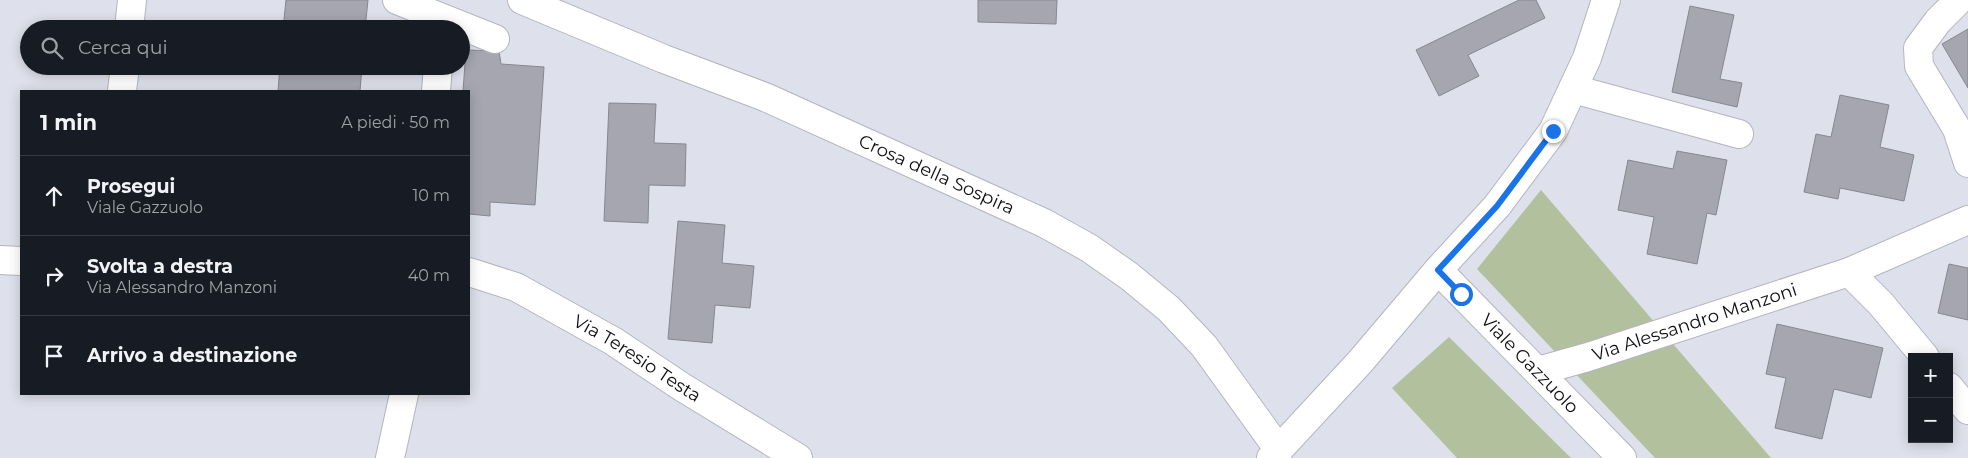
<!DOCTYPE html>
<html lang="it">
<meta charset="utf-8">
<style>
body{margin:0;font-family:Montserrat,sans-serif;background:#20242c;color:#f1f3f6}
.controls{position:absolute;right:15px;bottom:15px;display:grid;overflow:hidden;border-radius:0px;box-shadow:0 2px 12px #0003}
.controls button{width:45px;height:45px;display:grid;place-items:center;padding:0;border:0;border-bottom:1px solid #363941;background:#171b24;color:#f1f3f6;font:25px sans-serif}
.stop{position:absolute;width:15px;height:15px;margin:-11px;border:4px solid #1a73e8;border-radius:50%;background:#fff}
.stop.end{background:#1a73e8;border-color:#fff;box-shadow:0 1px 5px #0008}
.list{margin:0;padding:0;list-style:none}
h2{display:flex;justify-content:space-between;align-items:center;height:65px;margin:0;padding:0 20px;font-size:21px}
h2 small{font-size:16px;font-weight:400;color:#9ea1a6}
.list li{display:grid;grid-template-columns:32px 1fr auto;gap:15px;align-items:center;box-sizing:border-box;height:80px;padding:0 20px;border-top:1px solid #363941}
.list b{display:block;font-size:19px;white-space:nowrap}
.list p{margin:0;font-size:16px;white-space:nowrap;color:#9ea1a6}
.list em{font-size:16px;font-style:normal;color:#9ea1a6}
.icon{flex:none;width:28px;height:28px;fill:none;stroke:currentColor;stroke-width:2;stroke-linecap:round;stroke-linejoin:round}
.map{position:relative;flex:none;width:1968px;height:458px;overflow:hidden}
.search{position:absolute;background:#171b24;box-shadow:0 2px 12px #0003;left:20px;top:20px;width:450px;height:55px;display:flex;align-items:center;gap:12px;box-sizing:border-box;padding:0 18px;border-radius:28px;color:#9ea1a6;font-size:19px}
.panel{position:absolute;background:#171b24;box-shadow:0 2px 12px #0003;left:20px;top:90px;width:450px;height:305px;border-radius:0px}
.map>svg:first-child{display:block}
.green{fill:#b2c09d}
.building{fill:#a5a6b0;stroke:#868791}
.lines{fill:none;stroke-linecap:round;stroke-linejoin:round}
.minor-casing{stroke:#b3b5bf;stroke-width:30}
.minor{stroke:#fff;stroke-width:28}
.route{stroke:#1a73e8;stroke-width:6}
.labels{text-anchor:middle;dominant-baseline:central;stroke-width:4.5;stroke-linejoin:round;paint-order:stroke}
.street-label{font-size:18px;fill:#0d0e11;stroke:#fff}
</style>
<div class="map">
<svg width="1968" height="458" viewBox="0 0 1968 458">
<rect width="100%" height="100%" fill="#dee0eb"/>
<g class="green">
<polygon points="1541,190 1771,458 1655,458 1477,269"/>
<polygon points="1449,337 1571,458 1457,458 1392,388"/>
</g>
<g class="building">
<polygon points="286,0 368,0 365,29 283,29"/>
<polygon points="978,0 1057,0 1056,24 978,22"/>
<polygon points="1519,0 1536,0 1545,18 1468,55 1479,76 1439,96 1416,50"/>
<polygon points="1690,6 1734,15 1720,79 1742,83 1737,107 1672,92"/>
<polygon points="1968,29 1968,88 1942,44"/>
<polygon points="466,50 499,51 501,64 544,67 535,205 490,202 490,216 469,214 469,91 463,91"/>
<polygon points="280,66 362,66 360,91 278,91"/>
<polygon points="1840,95 1889,105 1880,147 1914,155 1904,201 1840,188 1838,199 1804,192 1816,134 1831,137"/>
<polygon points="609,103 656,104 654,143 686,144 685,186 649,185 648,223 604,221"/>
<polygon points="1677,151 1727,160 1716,215 1707,213 1697,264 1647,254 1654,217 1618,210 1628,160 1673,169"/>
<polygon points="678,221 725,225 722,263 754,266 750,308 715,305 712,343 668,339"/>
<polygon points="1949,264 1968,268 1968,320 1938,313"/>
<polygon points="1777,324 1883,348 1871,398 1834,389 1822,439 1775,428 1786,378 1766,374"/>
</g>
<g class="lines">
<g class="minor-casing">
<g id="minor">
<polyline points="397,0 495,39"/>
<path id="s1" d="M522,0L664,59L765,97L1044,223L1089,248L1129,276L1169,309L1204,346L1279,450"/>
<polyline points="1957,0 1957,2 1938,21 1918,48 1919,66 1957,129 1968,163"/>
<polyline points="129,29 132,0"/>
<polyline points="1573,89 1739,134"/>
<polyline points="122,91 125,66"/>
<polyline points="436,91 438,66"/>
<polyline points="0,260 21,261"/>
<path id="s2" d="M1438,270L1622,458"/>
<path id="s3" d="M469,272L516,287L613,341L682,387L798,458"/>
<polyline points="1849,272 1881,304 1925,357"/>
<path id="s4" d="M1538,371L1588,357L1849,272L1968,220"/>
<polyline points="1949,387 1968,410"/>
<polyline points="390,458 404,394"/>
<polyline points="1271,458 1360,362 1438,270 1497,206 1553,131 1587,58 1606,0"/>
</g>
</g>
<use href="#minor" class="minor"/>
</g>
<g class="lines">
<polyline class="route" points="1461,294 1438,270 1497,206 1553,131"/>
</g>
<g class="labels">
<g class="street-label">
<text stroke="none"><textPath href="#s1" startOffset="450">Crosa della Sospira</textPath></text>
<text stroke="none"><textPath href="#s4" startOffset="164">Via Alessandro Manzoni</textPath></text>
<text stroke="none"><textPath href="#s3" startOffset="190">Via Teresio Testa</textPath></text>
<text stroke="none"><textPath href="#s2" startOffset="131">Viale Gazzuolo</textPath></text>
</g>
</g>
</svg>
<div class="controls">
<button>+</button>
<button>−</button>
</div>
<div class="stop" style="left:1461px;top:294px"></div>
<div class="stop end" style="left:1553px;top:131px"></div>
<div class="search"><svg class="icon" aria-label="search" viewBox="0 0 24 24"><circle cx="10" cy="10" r="6"/><path d="M15 15l6 6"/></svg>Cerca qui</div>
<section class="panel">
<h2>1 min<small>A piedi · 50 m</small></h2>
<ul class="list">
<li><svg class="icon" aria-label="ahead" viewBox="0 0 24 24"><path d="M12 20V5M6 11l6-6 6 6"/></svg><div><b>Prosegui</b><p>Viale Gazzuolo</p></div><em>10 m</em></li>
<li><svg class="icon" aria-label="right" viewBox="0 0 24 24"><path d="M7 20v-9h11M14 6l5 5-5 5"/></svg><div><b>Svolta a destra</b><p>Via Alessandro Manzoni</p></div><em>40 m</em></li>
<li><svg class="icon" aria-label="arrive" viewBox="0 0 24 24"><path d="M6 21V4h12l-3 4 3 4H6"/></svg><div><b>Arrivo a destinazione</b></div></li>
</ul>
</section>
</div>
